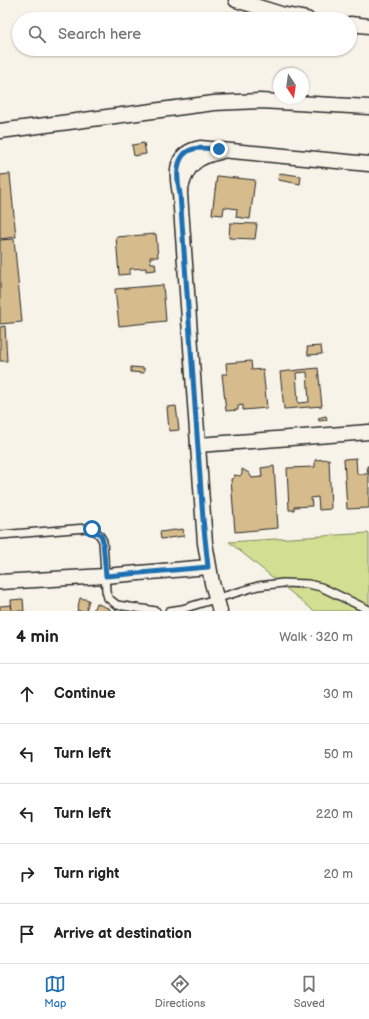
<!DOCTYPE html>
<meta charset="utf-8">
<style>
body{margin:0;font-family:"Balsamiq Sans",sans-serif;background:#f6f6f6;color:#222}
.compass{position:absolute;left:273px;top:68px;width:36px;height:36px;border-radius:50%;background:#fff;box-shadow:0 1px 3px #0004;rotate:167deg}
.stop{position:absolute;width:12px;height:12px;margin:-9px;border:3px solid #1f6fb2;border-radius:50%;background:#fff}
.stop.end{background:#1f6fb2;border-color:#fff;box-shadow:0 1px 4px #0008}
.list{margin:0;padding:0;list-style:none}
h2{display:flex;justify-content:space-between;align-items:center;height:52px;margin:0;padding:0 16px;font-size:17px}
h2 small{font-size:13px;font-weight:400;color:#767676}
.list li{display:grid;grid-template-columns:26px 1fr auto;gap:12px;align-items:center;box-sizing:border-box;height:60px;padding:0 16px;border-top:1px solid #e0e0e0}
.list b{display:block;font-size:15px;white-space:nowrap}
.list em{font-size:13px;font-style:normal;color:#767676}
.icon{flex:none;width:22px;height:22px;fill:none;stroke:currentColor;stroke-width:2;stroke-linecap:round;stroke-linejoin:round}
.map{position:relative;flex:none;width:369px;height:611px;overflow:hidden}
.search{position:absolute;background:#fff;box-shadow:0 1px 3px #0004;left:12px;right:12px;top:12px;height:44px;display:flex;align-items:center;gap:10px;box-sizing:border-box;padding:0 14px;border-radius:22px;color:#767676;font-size:15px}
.sheet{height:352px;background:#fff}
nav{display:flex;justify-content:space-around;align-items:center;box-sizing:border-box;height:56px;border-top:1px solid #e0e0e0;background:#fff;font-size:11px;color:#767676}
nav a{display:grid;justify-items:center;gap:2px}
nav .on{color:#1f6fb2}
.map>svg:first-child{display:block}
.green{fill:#d2df92;stroke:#7e855e}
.building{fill:#d6bb8c;stroke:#2b2b2b;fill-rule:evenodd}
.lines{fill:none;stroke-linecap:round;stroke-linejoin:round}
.lane-casing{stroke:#2b2b2b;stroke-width:10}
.street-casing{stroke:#2b2b2b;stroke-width:17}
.lane{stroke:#f7f3e8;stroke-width:7}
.street{stroke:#f7f3e8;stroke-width:14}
.route{stroke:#1f6fb2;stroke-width:5}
</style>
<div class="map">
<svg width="369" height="611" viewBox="0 0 369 611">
<rect width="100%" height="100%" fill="#f7f3e8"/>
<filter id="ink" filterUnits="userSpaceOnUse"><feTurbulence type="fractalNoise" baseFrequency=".025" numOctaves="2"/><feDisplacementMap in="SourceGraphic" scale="8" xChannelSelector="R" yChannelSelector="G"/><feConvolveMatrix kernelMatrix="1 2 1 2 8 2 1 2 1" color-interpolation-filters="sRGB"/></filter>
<g filter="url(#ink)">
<polygon class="green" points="369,533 369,611 314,611 229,542"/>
<g class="building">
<polygon points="144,143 146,154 134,156 132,145"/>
<polygon points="279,173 301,176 300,184 278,180"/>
<polygon points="10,174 16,237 0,239 0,175"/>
<polygon points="217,176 255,180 250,219 236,217 237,209 224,207 223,215 212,214"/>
<polygon points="230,223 257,224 255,239 229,238"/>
<polygon points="156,234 158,257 150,257 151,263 155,263 156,270 146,271 146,268 130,269 130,274 119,275 116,237"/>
<polygon points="14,239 22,322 0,324 0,240"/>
<polygon points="163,285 166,321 119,326 115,289"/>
<polygon points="5,326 7,361 0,361 0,327"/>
<polygon points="321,346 322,354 308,355 307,347"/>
<polygon points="251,361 252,370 263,369 267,408 243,410 243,405 238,406 238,410 226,411 222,374 227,374 226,363"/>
<polygon points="131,367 144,368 144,373 131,372"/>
<path d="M318,368L322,406L284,409L280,372ZM307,372L309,402L298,403L296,373Z"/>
<polygon points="176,406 179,430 169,431 167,407"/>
<polygon points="326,416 327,420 319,421 318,418"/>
<polygon points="356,458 357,474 368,474 367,466 369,466 369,508 347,509 344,459"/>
<polygon points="329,459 331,509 319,510 318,497 311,498 312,506 294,507 294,510 289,510 287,468 315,467 315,460"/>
<polygon points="274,466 278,528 235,532 231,479 234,478 234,475 240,476 242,474 242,469 249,473 252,478 262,477 261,468"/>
<polygon points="183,529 184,536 161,539 160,532"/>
<polygon points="80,598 89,600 86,611 77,611"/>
<polygon points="23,599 24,611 12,611 11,600"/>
<polygon points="96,603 110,609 110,611 93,611"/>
<polygon points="11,605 12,611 0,611 0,606"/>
</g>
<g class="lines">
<g class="lane-casing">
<g id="lane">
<path d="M0,535L86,528C95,529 99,533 103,541L106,591L108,598L117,605L156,611"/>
<polyline points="169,611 182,609 258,586 283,583 308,584 321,587 369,610"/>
</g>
</g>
<g class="street-casing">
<g id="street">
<polyline points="236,0 281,14 307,19"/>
<polyline points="350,24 369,26"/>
<polyline points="0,131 214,103 260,101 369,107"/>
<path d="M181,188C187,164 197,157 220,152"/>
<polyline points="198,445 369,432"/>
<polyline points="0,582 105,576 208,567"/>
<path d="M220,611L212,583L205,543L180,194C176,173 174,153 200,148L369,164"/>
</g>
</g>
<use href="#lane" class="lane"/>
<use href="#street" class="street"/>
</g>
</g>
<g class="lines" filter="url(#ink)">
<path class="route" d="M92,529L101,535L103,541L106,576L208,567L203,519L180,194C176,176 174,149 200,148C206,148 213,149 219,149"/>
</g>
</svg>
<svg class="compass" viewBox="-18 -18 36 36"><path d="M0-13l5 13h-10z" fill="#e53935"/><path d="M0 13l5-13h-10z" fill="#767676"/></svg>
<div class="stop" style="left:92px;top:529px"></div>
<div class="stop end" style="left:219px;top:149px"></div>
<div class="search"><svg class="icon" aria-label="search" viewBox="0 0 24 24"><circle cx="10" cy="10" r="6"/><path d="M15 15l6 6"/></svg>Search here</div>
</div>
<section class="sheet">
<h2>4 min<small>Walk · 320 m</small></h2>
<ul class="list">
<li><svg class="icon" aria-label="ahead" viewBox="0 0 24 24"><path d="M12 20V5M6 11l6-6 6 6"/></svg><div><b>Continue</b></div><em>30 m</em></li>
<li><svg class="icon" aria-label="left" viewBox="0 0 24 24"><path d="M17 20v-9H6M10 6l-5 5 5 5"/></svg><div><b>Turn left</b></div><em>50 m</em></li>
<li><svg class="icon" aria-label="left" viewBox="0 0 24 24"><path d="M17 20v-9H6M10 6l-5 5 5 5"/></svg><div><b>Turn left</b></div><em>220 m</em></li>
<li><svg class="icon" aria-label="right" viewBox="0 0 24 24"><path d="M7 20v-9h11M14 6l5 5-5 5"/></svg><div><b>Turn right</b></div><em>20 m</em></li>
<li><svg class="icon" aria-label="arrive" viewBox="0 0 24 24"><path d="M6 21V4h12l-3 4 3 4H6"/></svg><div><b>Arrive at destination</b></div></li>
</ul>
</section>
<nav>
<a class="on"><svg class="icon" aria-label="map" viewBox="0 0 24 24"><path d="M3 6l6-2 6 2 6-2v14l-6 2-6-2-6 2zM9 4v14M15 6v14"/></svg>Map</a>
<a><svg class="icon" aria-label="directions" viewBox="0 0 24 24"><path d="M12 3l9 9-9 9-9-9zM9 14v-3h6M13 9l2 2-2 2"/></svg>Directions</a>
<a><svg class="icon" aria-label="saved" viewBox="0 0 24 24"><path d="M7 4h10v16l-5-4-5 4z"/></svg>Saved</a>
</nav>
